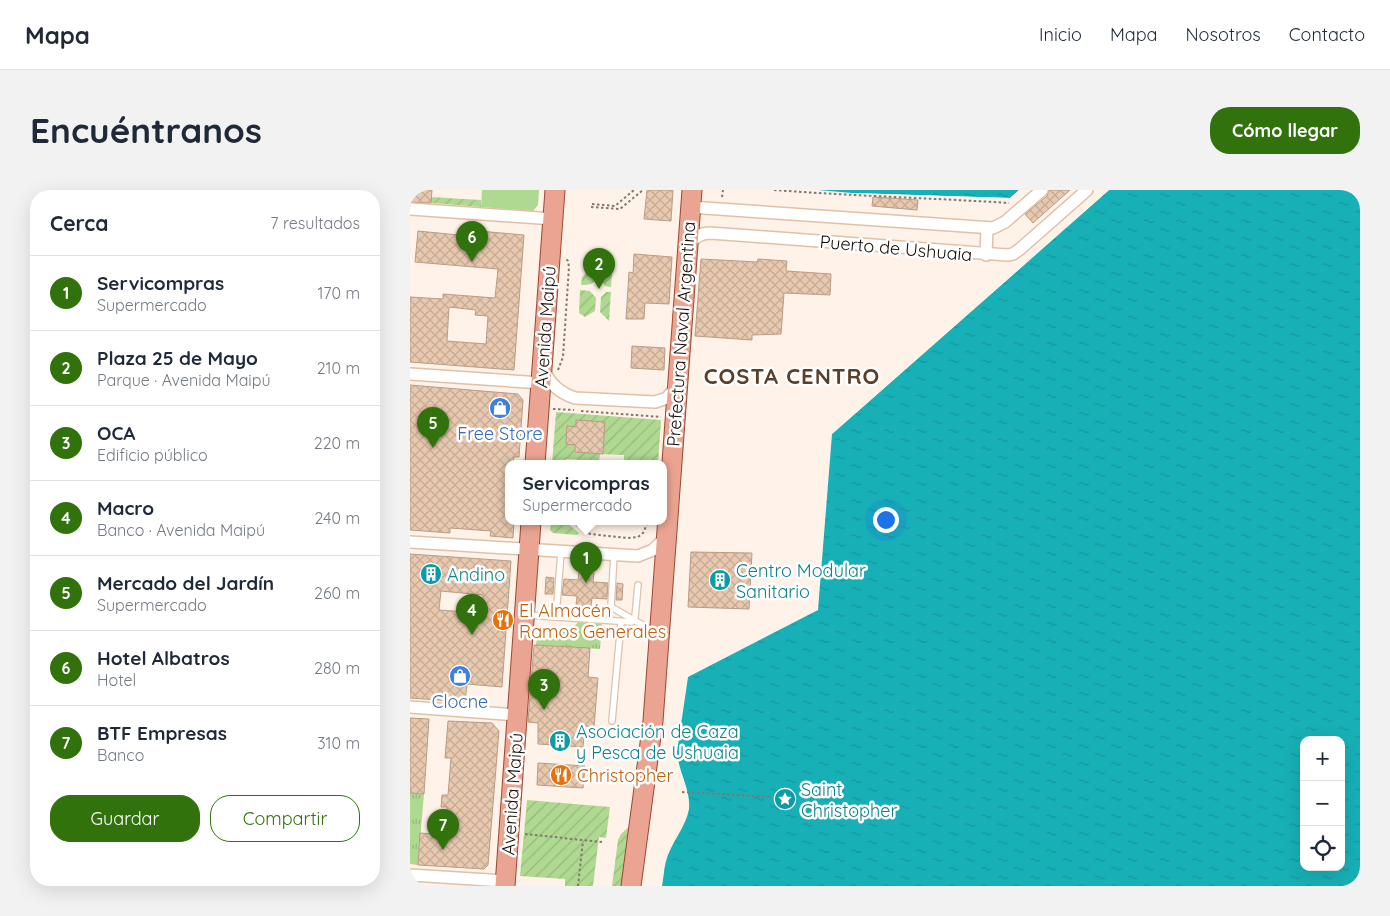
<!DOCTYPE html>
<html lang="es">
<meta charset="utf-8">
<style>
body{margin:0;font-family:Quicksand,sans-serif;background:#f2f2f3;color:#1f2937}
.controls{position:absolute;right:15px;bottom:15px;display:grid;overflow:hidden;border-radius:10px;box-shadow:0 5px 20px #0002}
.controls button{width:45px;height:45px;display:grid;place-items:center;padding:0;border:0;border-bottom:1px solid #e0e1e3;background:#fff;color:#1f2937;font:25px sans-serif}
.you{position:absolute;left:475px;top:329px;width:18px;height:18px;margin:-12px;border:4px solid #fff;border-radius:50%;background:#1a73e8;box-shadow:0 0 0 8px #1a73e833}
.badge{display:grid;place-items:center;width:32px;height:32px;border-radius:50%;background:#31720d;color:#fff;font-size:16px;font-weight:700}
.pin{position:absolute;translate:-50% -41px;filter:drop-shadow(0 1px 2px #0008)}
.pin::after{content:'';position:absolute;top:26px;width:18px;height:15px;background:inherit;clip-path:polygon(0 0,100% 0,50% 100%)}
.popup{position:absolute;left:95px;top:270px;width:162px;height:65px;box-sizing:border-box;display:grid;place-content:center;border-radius:10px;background:#fff;filter:drop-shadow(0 1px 4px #0005);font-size:16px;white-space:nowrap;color:#747a83}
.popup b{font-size:19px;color:#1f2937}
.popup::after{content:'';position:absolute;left:50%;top:100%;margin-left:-10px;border:10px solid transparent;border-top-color:#fff}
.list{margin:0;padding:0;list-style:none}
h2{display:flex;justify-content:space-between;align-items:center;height:65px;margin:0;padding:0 20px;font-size:21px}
h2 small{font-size:16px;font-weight:400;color:#747a83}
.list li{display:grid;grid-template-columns:32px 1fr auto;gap:15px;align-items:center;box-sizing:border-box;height:75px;padding:0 20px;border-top:1px solid #e0e1e3}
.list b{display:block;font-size:19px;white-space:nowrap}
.list p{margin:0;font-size:16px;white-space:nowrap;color:#747a83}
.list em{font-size:16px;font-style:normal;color:#747a83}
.actions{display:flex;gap:10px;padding:15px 20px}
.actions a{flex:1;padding:11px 0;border:1px solid #31720d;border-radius:20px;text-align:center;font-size:18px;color:#31720d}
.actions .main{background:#31720d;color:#fff}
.icon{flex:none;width:28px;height:28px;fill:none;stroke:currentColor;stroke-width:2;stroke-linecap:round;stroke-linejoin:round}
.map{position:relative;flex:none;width:950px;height:696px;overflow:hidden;border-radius:20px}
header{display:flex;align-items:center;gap:30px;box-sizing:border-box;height:70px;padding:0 25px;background:#fff;border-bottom:1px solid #e0e1e3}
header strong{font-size:24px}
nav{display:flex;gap:28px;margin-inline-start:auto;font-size:18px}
.intro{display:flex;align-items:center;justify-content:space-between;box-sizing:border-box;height:120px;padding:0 30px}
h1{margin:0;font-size:35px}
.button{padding:12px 22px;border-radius:20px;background:#31720d;color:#fff;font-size:18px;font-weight:700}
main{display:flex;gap:30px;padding:0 30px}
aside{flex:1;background:#fff;border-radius:20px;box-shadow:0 5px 20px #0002}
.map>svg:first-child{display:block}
.grass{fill:url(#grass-tufts)}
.park{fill:#afd991}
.garden{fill:url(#garden-furrows)}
.water{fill:url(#water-ripples);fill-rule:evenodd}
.pier{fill:#fff2e8}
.building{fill:url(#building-cross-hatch);stroke:#ba9c84;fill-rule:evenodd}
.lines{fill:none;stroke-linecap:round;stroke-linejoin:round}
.lane-casing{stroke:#e0c1a8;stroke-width:8}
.street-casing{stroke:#e0c1a8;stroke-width:14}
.primary-casing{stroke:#9a4831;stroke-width:21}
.path{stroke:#82766d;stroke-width:2;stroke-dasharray:2.5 2.5;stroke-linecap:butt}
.lane{stroke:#fff;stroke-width:5.5}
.street{stroke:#fff;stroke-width:11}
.primary{stroke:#eca492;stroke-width:19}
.labels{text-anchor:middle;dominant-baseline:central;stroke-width:5;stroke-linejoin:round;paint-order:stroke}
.street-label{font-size:18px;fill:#170d05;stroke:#fff}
.shop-label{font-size:18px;fill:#366cbe;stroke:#fff}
.culture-label{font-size:18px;fill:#0d838f;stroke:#fff;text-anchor:start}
.food-label{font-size:18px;fill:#c56008;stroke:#fff;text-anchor:start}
.district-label{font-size:22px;font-weight:bold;letter-spacing:1px;fill:#5a402b;stroke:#fff}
</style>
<header>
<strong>Mapa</strong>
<nav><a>Inicio</a><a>Mapa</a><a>Nosotros</a><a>Contacto</a></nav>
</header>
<div class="intro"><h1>Encuéntranos</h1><a class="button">Cómo llegar</a></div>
<main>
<aside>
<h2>Cerca<small>7 resultados</small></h2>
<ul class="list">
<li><span class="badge">1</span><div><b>Servicompras</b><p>Supermercado</p></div><em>170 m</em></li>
<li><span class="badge">2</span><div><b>Plaza 25 de Mayo</b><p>Parque · Avenida Maipú</p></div><em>210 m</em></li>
<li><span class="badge">3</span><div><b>OCA</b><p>Edificio público</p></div><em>220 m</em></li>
<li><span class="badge">4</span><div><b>Macro</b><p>Banco · Avenida Maipú</p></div><em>240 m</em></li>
<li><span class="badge">5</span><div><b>Mercado del Jardín</b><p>Supermercado</p></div><em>260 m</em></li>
<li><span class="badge">6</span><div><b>Hotel Albatros</b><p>Hotel</p></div><em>280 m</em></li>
<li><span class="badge">7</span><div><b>BTF Empresas</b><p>Banco</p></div><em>310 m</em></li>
</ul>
<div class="actions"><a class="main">Guardar</a><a>Compartir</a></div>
</aside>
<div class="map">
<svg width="950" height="696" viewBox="0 0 950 696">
<defs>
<pattern id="grass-tufts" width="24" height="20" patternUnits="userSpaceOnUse" patternTransform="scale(1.25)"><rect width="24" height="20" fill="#afd991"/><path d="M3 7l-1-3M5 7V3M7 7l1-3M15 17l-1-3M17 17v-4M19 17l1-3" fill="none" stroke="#96b97c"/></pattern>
<pattern id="garden-furrows" width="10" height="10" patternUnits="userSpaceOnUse" patternTransform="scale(1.25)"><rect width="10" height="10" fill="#afd991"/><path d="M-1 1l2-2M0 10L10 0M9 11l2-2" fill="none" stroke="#96b97c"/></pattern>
<pattern id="water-ripples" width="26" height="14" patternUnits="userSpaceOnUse" patternTransform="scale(1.25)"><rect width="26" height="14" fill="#17b0b6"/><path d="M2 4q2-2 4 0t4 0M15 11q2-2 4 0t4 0" fill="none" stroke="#15969b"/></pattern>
<pattern id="building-cross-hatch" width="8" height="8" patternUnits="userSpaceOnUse" patternTransform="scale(1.25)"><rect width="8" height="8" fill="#e8c8af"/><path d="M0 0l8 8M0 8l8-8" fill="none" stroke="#c6ab95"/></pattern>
</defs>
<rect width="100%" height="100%" fill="#fff2e8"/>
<g class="grass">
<path d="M168,432L192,434L190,459L126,455C129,424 155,449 168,432Z"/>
<polygon points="0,603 14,604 8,675 0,674"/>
</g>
<polygon class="park" points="72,0 129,0 128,15 123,21 71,17"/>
<g class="garden">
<polygon points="21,7 71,10 71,17 21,13"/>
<polygon points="200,70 203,70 201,97 195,96 192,91 193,71"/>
<path d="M188,71C187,86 189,96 171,95L172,87Z"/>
<polygon points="170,100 180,101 186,108 185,121 175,127 169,123"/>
<polygon points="196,102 201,102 199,131 190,122 191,107"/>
<polygon points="146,222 251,230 248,274 214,274 214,265 190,264 189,271 156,269 155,274 142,274"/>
<polygon points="141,332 156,332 169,343 167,345 143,343 140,340"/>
<polygon points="117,610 200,617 196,648 189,647 183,696 155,696 155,689 110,686"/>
<polygon points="222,634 213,696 202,696 208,650 211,644"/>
</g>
<g class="water">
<polygon points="408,0 609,0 600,8 442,3"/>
<path d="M699,0H950V696H252C254,686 254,675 258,665C264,649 276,636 279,619C281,600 268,581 267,562L278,487L408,420L422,244ZM894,550H931V677H894Z"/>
</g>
<g class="pier">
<polygon points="609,0 612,0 600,10 442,5 442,3 600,8"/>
<polygon points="696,0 699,0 422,244 423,240"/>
</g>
<g class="building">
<polygon points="0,0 22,0 21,13 0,12"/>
<polygon points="237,0 263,0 261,31 234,29"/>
<polygon points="639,0 660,0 623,33 615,24 637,6"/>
<polygon points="463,7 508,10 507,20 462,16"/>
<path d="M8,41L69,47V41L114,45L104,180L0,172V107L33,109V104L85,108L88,79L5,72ZM39,117L66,120L65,125L78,126L76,154L37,151Z"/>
<polygon points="224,64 262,67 259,114 235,113 234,129 216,129 219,82 223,83"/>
<polygon points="291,69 347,72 348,69 377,71 376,81 421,84 420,105 374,103 371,144 342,145 342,150 285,146"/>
<polygon points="222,156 255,158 254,180 221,178"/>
<polygon points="0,195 108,204 113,210 109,267 104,267 103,274 98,274 98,332 104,332 103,348 80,346 81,341 40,338 40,343 0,340"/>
<polygon points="166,230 195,232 193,264 165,262 165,255 156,254 157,236 166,237"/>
<polygon points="281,362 342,363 339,419 278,417"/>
<path d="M0,364L101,371L92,497L57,494L55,512L0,508ZM31,401L73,405L72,423L29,420Z"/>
<polygon points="169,382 184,383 183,392 198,393 197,409 182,408 181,416 166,415 167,406 152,405 154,389 168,390"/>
<polygon points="136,387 144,388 143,404 135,404"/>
<polygon points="207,393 213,394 212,410 206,410"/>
<polygon points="124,455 180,458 178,487 188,488 184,537 175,536 173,557 128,554 128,533 118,532"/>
<polygon points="0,528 19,529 14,604 0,603"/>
<polygon points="38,531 82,533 89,541 78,675 74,679 8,675 10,643 26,644 26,638 35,638 37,617 31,617 32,605 38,605 41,568 35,568"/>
<polygon points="128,573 175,576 173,598 127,595"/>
</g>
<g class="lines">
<g class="lane-casing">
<g id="lane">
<polyline points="204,365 201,417 245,442"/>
<polyline points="117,425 222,432 225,427 228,395"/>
<polyline points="146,427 151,362"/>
<polyline points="202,531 211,432"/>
</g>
</g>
<g class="street-casing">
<g id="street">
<polyline points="280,17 583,38 595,32 632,0"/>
<polyline points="0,19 143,29"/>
<path d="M278,57C283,48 290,43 300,43L597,65L603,64L610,59L677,0"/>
<polyline points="576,65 577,38"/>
<path d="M134,179C139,194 150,203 165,208L245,212L257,208L266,197"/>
<polyline points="0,184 132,193"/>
<polyline points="0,352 228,366 243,360 255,348"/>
<polyline points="0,517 108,525"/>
<polyline points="0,685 95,691"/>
</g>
</g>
<g class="primary-casing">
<g id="primary">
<polyline points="125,274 145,0"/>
<polyline points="95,696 121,332"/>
<polyline points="221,696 243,531 282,0"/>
</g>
</g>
<g class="path">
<path d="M364,0C443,6 521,8 599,13"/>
<polyline points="312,7 313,0"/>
<polyline points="182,14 205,16 224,0"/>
<polyline points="181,17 210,19 233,0"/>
<polyline points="148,180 153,167 159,77 158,71 155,68"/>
<polyline points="143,219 164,220"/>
<polyline points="171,221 251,227"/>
<polyline points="157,274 173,274"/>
<polyline points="162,332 180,344 218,348 228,347 233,343 238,332"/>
<polyline points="272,602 362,607"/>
<polyline points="115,644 192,652"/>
<polyline points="168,696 173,651"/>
</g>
<use href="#lane" class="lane"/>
<use href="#street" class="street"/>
<use href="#primary" class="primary"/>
</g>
<defs>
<g id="shop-disc" transform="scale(1.125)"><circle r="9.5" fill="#3f7fe0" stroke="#fff"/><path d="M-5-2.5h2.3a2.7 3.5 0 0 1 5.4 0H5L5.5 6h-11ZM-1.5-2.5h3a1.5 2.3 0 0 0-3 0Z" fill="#fff"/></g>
<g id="building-disc" transform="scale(1.125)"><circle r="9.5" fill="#0f9aa8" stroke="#fff"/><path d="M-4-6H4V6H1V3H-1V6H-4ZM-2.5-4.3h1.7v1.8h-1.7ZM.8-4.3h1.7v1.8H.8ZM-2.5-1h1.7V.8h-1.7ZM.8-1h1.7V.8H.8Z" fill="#fff"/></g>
<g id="restaurant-disc" transform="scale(1.125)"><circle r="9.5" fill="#e8710a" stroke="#fff"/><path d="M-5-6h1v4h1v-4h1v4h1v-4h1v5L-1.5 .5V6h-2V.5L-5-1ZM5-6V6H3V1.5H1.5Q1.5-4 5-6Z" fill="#fff"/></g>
<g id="sight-disc" transform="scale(1.125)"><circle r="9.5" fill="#0f9aa8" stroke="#fff"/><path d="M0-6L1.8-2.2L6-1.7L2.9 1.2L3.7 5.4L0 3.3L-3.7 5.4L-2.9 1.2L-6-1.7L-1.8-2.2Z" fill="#fff"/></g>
</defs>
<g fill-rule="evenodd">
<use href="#shop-disc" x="90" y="218"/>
<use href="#building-disc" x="21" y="384"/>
<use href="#building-disc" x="310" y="390"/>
<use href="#restaurant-disc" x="93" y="430"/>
<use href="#shop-disc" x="50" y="486"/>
<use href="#building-disc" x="150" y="551"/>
<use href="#restaurant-disc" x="151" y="585"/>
<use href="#sight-disc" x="375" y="609"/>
</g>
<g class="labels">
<g class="street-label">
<text transform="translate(486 58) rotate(5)">Puerto de Ushuaia</text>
<text transform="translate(135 137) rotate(-86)">Avenida Maipú</text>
<text transform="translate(271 144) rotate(-86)">Prefectura Naval Argentina</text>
<text transform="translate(102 604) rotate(-86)">Avenida Maipú</text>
</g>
<g class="shop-label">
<text x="90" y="243">Free Store</text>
<text x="50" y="511">Clocne</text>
</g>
<g class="culture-label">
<text x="326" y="380">Centro Modular<tspan x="326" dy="21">Sanitario</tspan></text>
<text x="37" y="384">Andino</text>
<text x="166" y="541">Asociación de Caza<tspan x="166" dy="21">y Pesca de Ushuaia</tspan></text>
<text x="391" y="599">Saint<tspan x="391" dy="21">Christopher</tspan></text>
</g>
<g class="food-label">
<text x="109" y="420">El Almacén<tspan x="109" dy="21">Ramos Generales</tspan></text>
<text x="167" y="585">Christopher</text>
</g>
<g class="district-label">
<text x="382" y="186">COSTA CENTRO</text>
</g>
</g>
</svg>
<div class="controls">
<button>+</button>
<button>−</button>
<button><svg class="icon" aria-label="locate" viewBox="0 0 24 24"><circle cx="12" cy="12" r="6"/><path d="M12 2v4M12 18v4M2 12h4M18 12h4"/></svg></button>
</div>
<div class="you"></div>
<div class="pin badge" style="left:176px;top:393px">1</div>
<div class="popup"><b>Servicompras</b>Supermercado</div>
<div class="pin badge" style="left:189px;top:99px">2</div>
<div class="pin badge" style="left:134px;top:520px">3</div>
<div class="pin badge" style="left:62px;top:445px">4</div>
<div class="pin badge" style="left:23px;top:258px">5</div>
<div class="pin badge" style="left:62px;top:72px">6</div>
<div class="pin badge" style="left:33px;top:660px">7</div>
</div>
</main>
